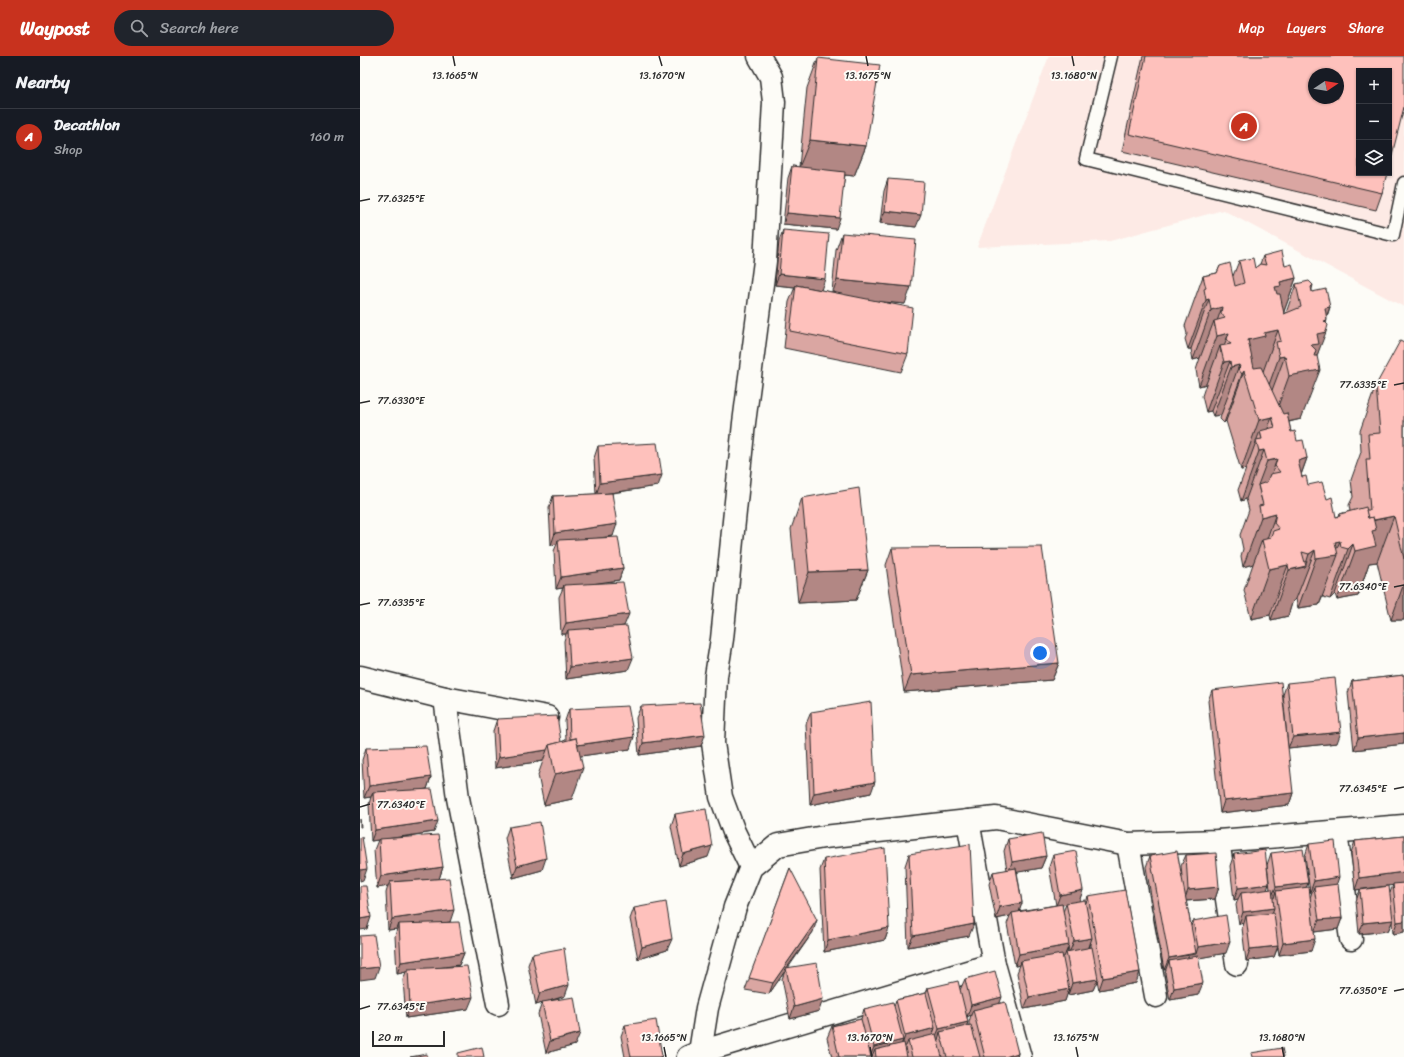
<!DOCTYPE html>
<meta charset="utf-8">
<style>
body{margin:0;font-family:Sriracha,sans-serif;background:#20242c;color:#f1f3f6}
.controls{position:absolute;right:12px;top:12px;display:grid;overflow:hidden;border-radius:0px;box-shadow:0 1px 3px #0004}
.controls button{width:36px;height:36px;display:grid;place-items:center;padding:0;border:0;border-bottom:1px solid #363941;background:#171b24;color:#f1f3f6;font:20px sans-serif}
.compass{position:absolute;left:948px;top:12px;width:36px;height:36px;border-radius:50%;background:#171b24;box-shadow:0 1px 3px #0004;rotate:78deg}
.scale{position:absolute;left:12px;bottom:10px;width:73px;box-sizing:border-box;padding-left:4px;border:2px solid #2b2b2b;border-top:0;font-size:11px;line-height:14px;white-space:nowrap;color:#2b2b2b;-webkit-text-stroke:3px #fdfcf7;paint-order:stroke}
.you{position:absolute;left:680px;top:597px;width:14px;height:14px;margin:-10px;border:3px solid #fff;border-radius:50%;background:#1a73e8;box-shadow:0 0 0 6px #1a73e833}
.badge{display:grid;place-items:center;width:26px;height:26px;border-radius:50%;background:#c8321e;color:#fff;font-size:13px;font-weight:700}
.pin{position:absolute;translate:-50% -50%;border:2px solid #fff;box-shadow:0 1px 4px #0006}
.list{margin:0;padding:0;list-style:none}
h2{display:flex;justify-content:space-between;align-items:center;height:52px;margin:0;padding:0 16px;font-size:17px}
h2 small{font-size:13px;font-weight:400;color:#9ea1a6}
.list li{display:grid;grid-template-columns:26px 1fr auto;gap:12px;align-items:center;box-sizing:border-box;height:56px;padding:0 16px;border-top:1px solid #363941}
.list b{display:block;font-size:15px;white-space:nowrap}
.list p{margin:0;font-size:13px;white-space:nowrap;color:#9ea1a6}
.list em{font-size:13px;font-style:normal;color:#9ea1a6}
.icon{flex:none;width:22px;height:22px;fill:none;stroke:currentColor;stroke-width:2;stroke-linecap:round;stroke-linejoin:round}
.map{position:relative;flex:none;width:1044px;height:1001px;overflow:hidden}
header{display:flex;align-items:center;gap:24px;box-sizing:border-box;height:56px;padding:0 20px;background:#c8321e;color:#fff}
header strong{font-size:19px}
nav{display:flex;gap:22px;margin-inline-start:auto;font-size:14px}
.search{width:280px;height:36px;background:#20242c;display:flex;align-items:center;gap:10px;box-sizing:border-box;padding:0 14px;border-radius:22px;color:#9ea1a6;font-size:15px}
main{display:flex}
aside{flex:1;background:#171b24}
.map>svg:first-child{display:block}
.built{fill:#fdeae5;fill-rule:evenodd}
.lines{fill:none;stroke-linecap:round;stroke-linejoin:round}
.service-casing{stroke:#2b2b2b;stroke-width:15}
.minor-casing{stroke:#2b2b2b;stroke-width:25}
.service{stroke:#fdfcf7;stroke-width:12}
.minor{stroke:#fdfcf7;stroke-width:22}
.wall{fill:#daa6a2;stroke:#2b2b2b;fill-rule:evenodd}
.shaded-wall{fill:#b28784;stroke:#2b2b2b}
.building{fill:#fec1bc;stroke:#2b2b2b;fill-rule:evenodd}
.ticks{fill:none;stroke:#2b2b2b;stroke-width:1.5}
.ticks-label{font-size:10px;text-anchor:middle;fill:#2b2b2b;stroke:#fdfcf7;stroke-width:4;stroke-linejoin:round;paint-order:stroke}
</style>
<header>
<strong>Waypost</strong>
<div class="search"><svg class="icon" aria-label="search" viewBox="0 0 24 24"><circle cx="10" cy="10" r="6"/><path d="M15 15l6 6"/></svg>Search here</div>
<nav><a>Map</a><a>Layers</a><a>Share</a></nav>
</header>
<main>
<aside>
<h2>Nearby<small></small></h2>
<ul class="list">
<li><span class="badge">A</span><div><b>Decathlon</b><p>Shop</p></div><em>160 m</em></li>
</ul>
</aside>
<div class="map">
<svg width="1044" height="1001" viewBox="0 0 1044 1001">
<rect width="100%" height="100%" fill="#fdfcf7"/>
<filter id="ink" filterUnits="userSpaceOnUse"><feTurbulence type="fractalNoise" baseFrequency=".025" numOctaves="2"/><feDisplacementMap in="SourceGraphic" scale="8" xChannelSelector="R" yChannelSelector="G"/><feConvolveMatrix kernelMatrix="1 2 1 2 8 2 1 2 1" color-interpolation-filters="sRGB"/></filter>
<g filter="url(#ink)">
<path class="built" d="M689,0H1044V251L863,154L750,185L617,191ZM999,15H1029V117H999ZM954,18H978V42H954Z"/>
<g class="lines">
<g class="service-casing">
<polyline id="service" points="751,0 726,103 1033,179 1044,127"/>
</g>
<g class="minor-casing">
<g id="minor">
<polyline points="0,621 85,642 187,661"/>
<polyline points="85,642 98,742 138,948"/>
<polyline points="608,765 634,908 660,1001"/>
<polyline points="976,777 991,883"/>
<polyline points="858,785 877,908"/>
<polyline points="768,788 796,940"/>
<polyline points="391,811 374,776 361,741 353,687 356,620 362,583 384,367 405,205 414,46 411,21 399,0"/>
<polyline points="340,996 634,908"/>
<polyline points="328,1001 340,996 347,952 375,851 391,811 418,789 464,781 636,762 768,788 858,785 1044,770"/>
</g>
</g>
<use href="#service" class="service"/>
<use href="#minor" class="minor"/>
</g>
<g class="wall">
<polygon points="783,0 1044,0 1022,137 1016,154 762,95"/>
<polygon points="458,2 506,90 494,120 485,119 476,173 423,168 428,122 432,110 439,111 447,32"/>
<polygon points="528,123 556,171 520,167 524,135"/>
<polygon points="423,174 460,234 472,236 476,194 482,177 545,248 524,246 548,298 541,316 424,292 429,246 435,231 415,229 419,185"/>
<polygon points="903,200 925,210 936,222 924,255 924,258 926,257 936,228 953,229 952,233 952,236 970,251 967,261 966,267 957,300 941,363 929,366 931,376 947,402 941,419 942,421 948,429 967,443 976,461 979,460 980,458 990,455 989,449 993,441 991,424 1001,396 1000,375 1016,329 1044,287 1044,564 1031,564 1017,506 1009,507 998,540 977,544 975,538 970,543 963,541 963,540 959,549 938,552 936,543 932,547 928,560 911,564 910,559 891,563 884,534 893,508 883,511 881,500 883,493 880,479 889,454 886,443 881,445 878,434 886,413 881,414 866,365 864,367 860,363 861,359 853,360 851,355 846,356 842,340 846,328 839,330 836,314 840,302 833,304 831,293 828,293 825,283 827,278 825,270 843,220 857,217 860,210 873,220 879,205 895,212 900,208"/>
<polygon points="238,390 298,430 252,437 253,480 242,481 263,512 259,524 229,528 264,570 254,571 268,614 206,623 204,585 206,578 201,578 199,541 203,532 196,533 194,495 197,488 191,489 189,452 193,440 236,438 234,402"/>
<polygon points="442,442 508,514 496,544 438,547 431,473"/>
<polygon points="532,492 699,607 692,624 544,636 526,509"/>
<polygon points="1044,619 1044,688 994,694 988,637 992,625"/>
<polygon points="927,627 977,687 928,692 923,639"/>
<polygon points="852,634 933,737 929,749 860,757 848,645"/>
<polygon points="281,650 341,690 279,699 276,662"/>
<polygon points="209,653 270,693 220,700 212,743 184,749 178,719 183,705 135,712 133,675 137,663 201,686 206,684 205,665"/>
<polygon points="451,656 511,737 450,749 446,668"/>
<polygon points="6,692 71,721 67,733 57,734 74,776 37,782 83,811 79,823 90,866 85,866 104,897 99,909 85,911 108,953 46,962 43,924 46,916 37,918 35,880 37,873 28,874 26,837 28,830 17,832 14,794 18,784 11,785 9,748 11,741 4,742 2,704"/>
<polygon points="315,758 348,801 319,810 311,770"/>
<polygon points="149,771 182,814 153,822 145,782"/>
<polygon points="1044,780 1044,876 1033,878 1032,866 1028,875 999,878 996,845 1000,834 1030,837 1033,829 995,834 991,797 995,785"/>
<path d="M648,783L686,800L681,812L657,816L662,847L659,855L696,849L689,811L693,799L723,834L719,845L726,847L728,840L776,927L739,934L737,924L733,934L708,939L707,938L705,945L664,953L657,917L660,909L655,910L647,868L650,860L636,863L629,828L633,816L647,814L644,795ZM706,848L703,856L702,849ZM731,887V891L729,892ZM708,891L709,895L707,896Z"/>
<polygon points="949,788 977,828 982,862 978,873 954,876 950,842 952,836 950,836 945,800"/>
<polygon points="911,797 948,827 946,831 951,895 919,899 918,891 914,901 886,905 882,872 884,867 879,868 876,849 878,843 874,844 870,810 874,798 907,834 910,833 907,809"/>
<polygon points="549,798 609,880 548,891 545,810"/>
<polygon points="826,799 859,831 855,843 826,845 831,870 833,865 866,897 838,902 838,939 810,944 805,917 806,913 804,914 786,811 790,800 822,821 821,810"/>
<polygon points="464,803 529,872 525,884 464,896 460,814"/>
<polygon points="430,812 453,876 428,912 459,955 430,963 422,923 425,915 409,938 385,934"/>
<polygon points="274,852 307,894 278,903 270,863"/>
<polygon points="172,898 205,940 191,945 215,989 186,997 178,958 182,947 176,949 168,909"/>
<path d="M605,923L640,947L658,997L657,1001H472L467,982L472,970L501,963L504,953L534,950L536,944L566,937L568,932L600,934ZM611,959L609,966V969L607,970V960Z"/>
<polygon points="265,969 302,1001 265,1001 261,980"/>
</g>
<g class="shaded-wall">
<polygon points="450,84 506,90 494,120 438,114"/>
<polygon points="525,155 561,159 556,171 520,167"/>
<polygon points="427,157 480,162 476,173 423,168"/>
<polygon points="419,218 465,223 461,234 436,229 435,231 415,229"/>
<polygon points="936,222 918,272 904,275 915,231 920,226"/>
<polygon points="477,224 551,231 545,248 471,241"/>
<polygon points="849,243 831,293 828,293 846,244"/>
<polygon points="862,251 855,271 854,265 840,302 833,304 851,254"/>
<polygon points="970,251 965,264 967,264 963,277 966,276 951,315 960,314 941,363 914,369 913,364 929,320 965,252"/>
<polygon points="918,274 900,324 884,315 866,365 864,367 882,318 888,284 904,277"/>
<polygon points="869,277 861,297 860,290 846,328 839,330 857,280"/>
<polygon points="925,300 906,350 901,351 919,301"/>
<polygon points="870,305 851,355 846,356 864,306"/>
<polygon points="879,309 861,359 853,360 871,311"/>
<polygon points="912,361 900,395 904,394 886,443 881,445 899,395 902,383 900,375 886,413 881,414 899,364"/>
<polygon points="947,402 929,452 938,405"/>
<polygon points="917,403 902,445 898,429 907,405"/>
<polygon points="302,419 298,430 236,439 240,427"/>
<polygon points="916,457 904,491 902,484 893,508 883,511 901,461"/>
<polygon points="1034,460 1017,506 1009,507 998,540 977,544 995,495 1007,466"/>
<polygon points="257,468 253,480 199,488 198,484 197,488 191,489 195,477"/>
<polygon points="980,485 974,499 978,499 959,549 938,552 956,502 975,486"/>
<polygon points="993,488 975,538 970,543 988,493"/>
<polygon points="955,494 936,543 932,547 928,560 911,564 929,514 945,511 949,498"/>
<polygon points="928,509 910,559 891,563 909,513"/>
<polygon points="263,512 259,524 204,532 204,529 203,532 196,533 201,521"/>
<polygon points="508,514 496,544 438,547 449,516"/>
<polygon points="1044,527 1044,564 1031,564"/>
<polygon points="269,558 264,570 208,578 208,574 206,578 201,578 206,567"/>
<polygon points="273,602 268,614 206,623 210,611"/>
<polygon points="699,607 692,624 544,636 551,619"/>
<polygon points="981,676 977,687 928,692 933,681"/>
<polygon points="1044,677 1044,688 994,694 998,682"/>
<polygon points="345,679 341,690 279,699 283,687"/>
<polygon points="274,681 270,693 207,702 211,690"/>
<polygon points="187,694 183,705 135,712 139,701"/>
<polygon points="223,712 212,743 184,749 195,718"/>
<polygon points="71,721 67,733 13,740 13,736 11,741 4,742 9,730"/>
<polygon points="515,726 511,737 450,749 454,737"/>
<polygon points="933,737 929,749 860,757 864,745"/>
<polygon points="78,765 74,776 19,784 19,783 18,784 11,785 15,774"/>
<polygon points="352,790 348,801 319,810 323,798"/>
<polygon points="686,800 681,812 648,818 652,806"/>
<polygon points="186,802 182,814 153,822 157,810"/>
<polygon points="83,811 79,823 30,826 28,830 17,832 21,820"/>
<polygon points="7,813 3,824 0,825 0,814"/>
<polygon points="1044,816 1044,828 995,834 999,822"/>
<polygon points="979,821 975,833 954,831 952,836 950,836 954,825"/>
<polygon points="948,827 944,838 916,835 914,842 911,842 916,831"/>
<polygon points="909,828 905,840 881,837 878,843 874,844 878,832"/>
<polygon points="859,831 855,843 824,845 828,834"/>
<polygon points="723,834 719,846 696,850 700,839"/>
<polygon points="662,847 658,859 652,857 650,860 636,863 640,851"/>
<polygon points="914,852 910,863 886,860 884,867 879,868 883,856"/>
<polygon points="94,854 90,866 39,873 39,868 37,873 28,874 32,863"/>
<polygon points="11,861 7,873 0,874 0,863"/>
<polygon points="982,862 978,873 954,876 959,864"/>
<polygon points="457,864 453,876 426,913 426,912 425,915 409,938 413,927"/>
<polygon points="1033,864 1028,875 999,878 1003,867"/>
<polygon points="1044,865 1044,876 1033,878 1037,866"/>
<polygon points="614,868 609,880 548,891 553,880"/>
<polygon points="529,872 525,884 464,896 468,884"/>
<polygon points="732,882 728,894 709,897 714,885"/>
<polygon points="312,883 307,894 278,903 282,891"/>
<polygon points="955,883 951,895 919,899 923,887"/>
<polygon points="870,886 866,897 834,903 809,905 806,913 804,914 809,902 836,898 838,891"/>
<polygon points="709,889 704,901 662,908 661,905 660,909 655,910 659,898"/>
<polygon points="918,890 914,901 886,905 890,893"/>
<polygon points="104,897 99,909 48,916 48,913 46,916 37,918 41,906"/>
<polygon points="19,911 15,922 0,924 0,913"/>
<polygon points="780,916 776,927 739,934 743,922"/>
<polygon points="738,923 733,934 708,939 712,927"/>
<polygon points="843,927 838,939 810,944 814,932"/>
<polygon points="209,929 205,940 176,949 180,937"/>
<polygon points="709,933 705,945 664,953 669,941"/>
<polygon points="113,941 108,953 46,962 50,950"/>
<polygon points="642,941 638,952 613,954 611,959 607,961 611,949"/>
<polygon points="463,943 459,955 430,963 434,951"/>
<polygon points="608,966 604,977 580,976 578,984 574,985 579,973"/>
<polygon points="575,972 571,984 548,985 546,990 541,992 545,980"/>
<polygon points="220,977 215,989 186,997 190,985"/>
<polygon points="543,984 538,996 515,994 512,1001 510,1001 514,991"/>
<polygon points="658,997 657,1001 645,1001"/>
</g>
<g class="building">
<path d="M786,0H1044V51L1029,111V15H999V117H1027L1022,137L769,78ZM954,18H978V42H954Z"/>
<polygon points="458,2 520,9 506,90 450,84"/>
<polygon points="432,110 485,116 480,162 427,157"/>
<polygon points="528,123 564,126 561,159 525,155"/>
<polygon points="423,174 469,178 465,223 419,218"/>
<polygon points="482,177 556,184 551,231 477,224"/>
<polygon points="922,195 925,210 932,208 936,222 920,226 921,230 915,231 917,238 920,238 924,258 941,251 936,228 949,225 953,229 951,231 952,236 966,233 970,251 965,252 967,264 964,265 968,269 966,276 957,278 959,288 951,289 956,294 954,300 957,300 960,314 929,320 925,300 919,301 916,286 921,285 918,274 904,277 905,280 888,284 894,312 901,311 923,358 927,357 931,376 935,375 937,385 943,384 947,402 938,405 942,421 946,420 948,429 962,426 967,443 972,441 976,461 980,460 980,458 1006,451 1008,462 1013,461 1016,474 1012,475 1016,490 995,495 993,488 988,493 981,491 980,485 975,486 978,499 956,502 955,494 949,498 942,496 946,510 929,514 928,509 909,513 902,484 910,482 913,475 919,473 914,467 916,457 901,461 899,450 903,449 898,429 907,426 910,418 920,416 915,410 917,403 907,405 904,394 899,395 896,384 902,383 900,375 915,371 912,361 899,364 884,315 882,318 878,313 880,311 879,309 871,311 870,305 864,306 860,290 871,288 867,283 869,277 857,280 854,265 865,262 861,257 862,251 851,254 849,243 846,244 844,233 846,232 843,220 857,217 860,210 870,207 875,230 884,227 879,205 893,202 895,212 900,208 906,209 903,200"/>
<polygon points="436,229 553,252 548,298 430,275"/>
<polygon points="1040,285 1044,287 1044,503 1034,460 1014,464 1013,461 1008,462 1006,454 1010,454 1006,403 1010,403 1008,378 1020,377 1016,329"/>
<polygon points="297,387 302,419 240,427 238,390"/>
<polygon points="499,432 508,514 449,516 442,442"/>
<polygon points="252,437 257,468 195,477 193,440"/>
<polygon points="258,481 263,512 201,521 198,484"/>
<polygon points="682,491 699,607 551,619 532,492"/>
<polygon points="263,526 269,558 206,567 204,529"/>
<polygon points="267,570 273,602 210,611 208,574"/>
<polygon points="1044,619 1044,677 998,682 992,625"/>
<polygon points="975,622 981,676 933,681 927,627"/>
<polygon points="921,626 933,737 864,745 852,634"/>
<polygon points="511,646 515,726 454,737 451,656"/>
<polygon points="340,647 345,679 283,687 281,650"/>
<polygon points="268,650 274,681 217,689 216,682 210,683 209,653"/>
<polygon points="197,660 201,686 189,689 187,694 139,701 137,663"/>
<polygon points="216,682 223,712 195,718 189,689"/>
<polygon points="66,690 71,721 9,730 6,692"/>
<polygon points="72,733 78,765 15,774 13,736"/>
<polygon points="346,753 352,790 323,798 315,758"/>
<polygon points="0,763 1,771 0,771"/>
<polygon points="180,766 186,802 157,810 149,771"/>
<polygon points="682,777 686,800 652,806 648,783"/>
<polygon points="78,779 83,811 21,820 19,783"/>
<polygon points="1044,780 1044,816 999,822 995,785"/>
<polygon points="0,781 2,781 7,813 0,814"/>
<polygon points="975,785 979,821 954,825 949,788"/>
<polygon points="610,788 614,868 553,880 549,798"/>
<polygon points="525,792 529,872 468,884 464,803"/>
<polygon points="943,793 948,827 916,831 911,797"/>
<polygon points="905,794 909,828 878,832 874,798"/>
<polygon points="716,795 723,834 700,839 693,799"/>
<polygon points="817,795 836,897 809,902 790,800"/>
<polygon points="856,797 859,831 828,834 826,799"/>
<polygon points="430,812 457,864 413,927 389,922"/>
<polygon points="656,812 662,847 640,851 633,816"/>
<polygon points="89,822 94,854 32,863 30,826"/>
<polygon points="1044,827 1044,865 1037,866 1033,828"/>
<polygon points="978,828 982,862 959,864 954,831"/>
<polygon points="0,830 6,830 11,861 0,863"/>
<polygon points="1029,830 1033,864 1003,867 1000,834"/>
<polygon points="949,831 955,883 923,887 916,835"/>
<polygon points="912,833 914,852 883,856 881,837"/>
<polygon points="765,834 780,916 743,922 728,840"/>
<polygon points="725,844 732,882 714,885 706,847"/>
<polygon points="306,846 312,883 282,891 274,852"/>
<polygon points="702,848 709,889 659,898 652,857"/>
<polygon points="914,857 918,890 890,893 886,860"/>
<polygon points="866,859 870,886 838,891 833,865"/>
<polygon points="99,866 104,897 41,906 39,868"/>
<polygon points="14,879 19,911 0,913 0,880"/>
<polygon points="732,891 738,923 712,927 706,896"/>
<polygon points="204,892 209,929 180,937 172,898"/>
<polygon points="702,898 709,933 669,941 661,905"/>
<polygon points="838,900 843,927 814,932 809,905"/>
<polygon points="457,907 463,943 434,951 426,912"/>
<polygon points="107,910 113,941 50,950 48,913"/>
<polygon points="635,915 642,941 611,949 605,923"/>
<polygon points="598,925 608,966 579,973 568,932"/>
<polygon points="566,937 575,972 545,980 536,944"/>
<polygon points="214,941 220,977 190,985 182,946"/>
<polygon points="533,946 543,984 514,991 504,953"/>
<polygon points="645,946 658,997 645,1001 625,1001 613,954"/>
<polygon points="501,963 511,1001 479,1001 472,970"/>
<polygon points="296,964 302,1000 299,1001 271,1001 265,969"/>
<polygon points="611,969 620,1001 587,1001 580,976"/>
<polygon points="576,978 582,1001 552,1001 548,985"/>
<polygon points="544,987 547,1001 516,1001 515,994"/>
<polygon points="122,991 124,1001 98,1001 98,997"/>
<polygon points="922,992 924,1001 892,1001 891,997"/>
<polygon points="67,998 67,1001 50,1001"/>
</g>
</g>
<path class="ticks" d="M93,0L95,10M299,0L302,10M506,0L508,10M712,0L714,10M0,145L10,143M1034,329L1044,327M0,347L10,345M1034,531L1044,529M0,549L10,547M1034,733L1044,731M0,751L10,748M1034,935L1044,933M0,953L10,950M304,991L306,1001M510,991L512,1001M716,991L718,1001M922,991L924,1001"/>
<g class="ticks-label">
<text x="95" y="23">13.1665°N</text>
<text x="302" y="23">13.1670°N</text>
<text x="508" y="23">13.1675°N</text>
<text x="714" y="23">13.1680°N</text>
<text x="41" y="146">77.6325°E</text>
<text x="1003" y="332">77.6335°E</text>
<text x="41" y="348">77.6330°E</text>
<text x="1003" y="534">77.6340°E</text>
<text x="41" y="550">77.6335°E</text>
<text x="1003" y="736">77.6345°E</text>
<text x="41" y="752">77.6340°E</text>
<text x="1003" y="938">77.6350°E</text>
<text x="41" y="954">77.6345°E</text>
<text x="304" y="985">13.1665°N</text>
<text x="510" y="985">13.1670°N</text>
<text x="716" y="985">13.1675°N</text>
<text x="922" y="985">13.1680°N</text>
</g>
</svg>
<div class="controls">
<button>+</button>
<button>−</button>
<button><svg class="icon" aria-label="layers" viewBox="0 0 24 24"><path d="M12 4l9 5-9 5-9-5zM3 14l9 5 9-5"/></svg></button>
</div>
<svg class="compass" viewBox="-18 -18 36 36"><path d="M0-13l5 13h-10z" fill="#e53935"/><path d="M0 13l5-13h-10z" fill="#9ea1a6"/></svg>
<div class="scale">20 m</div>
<div class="you"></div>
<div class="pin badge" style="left:884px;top:70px">A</div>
</div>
</main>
